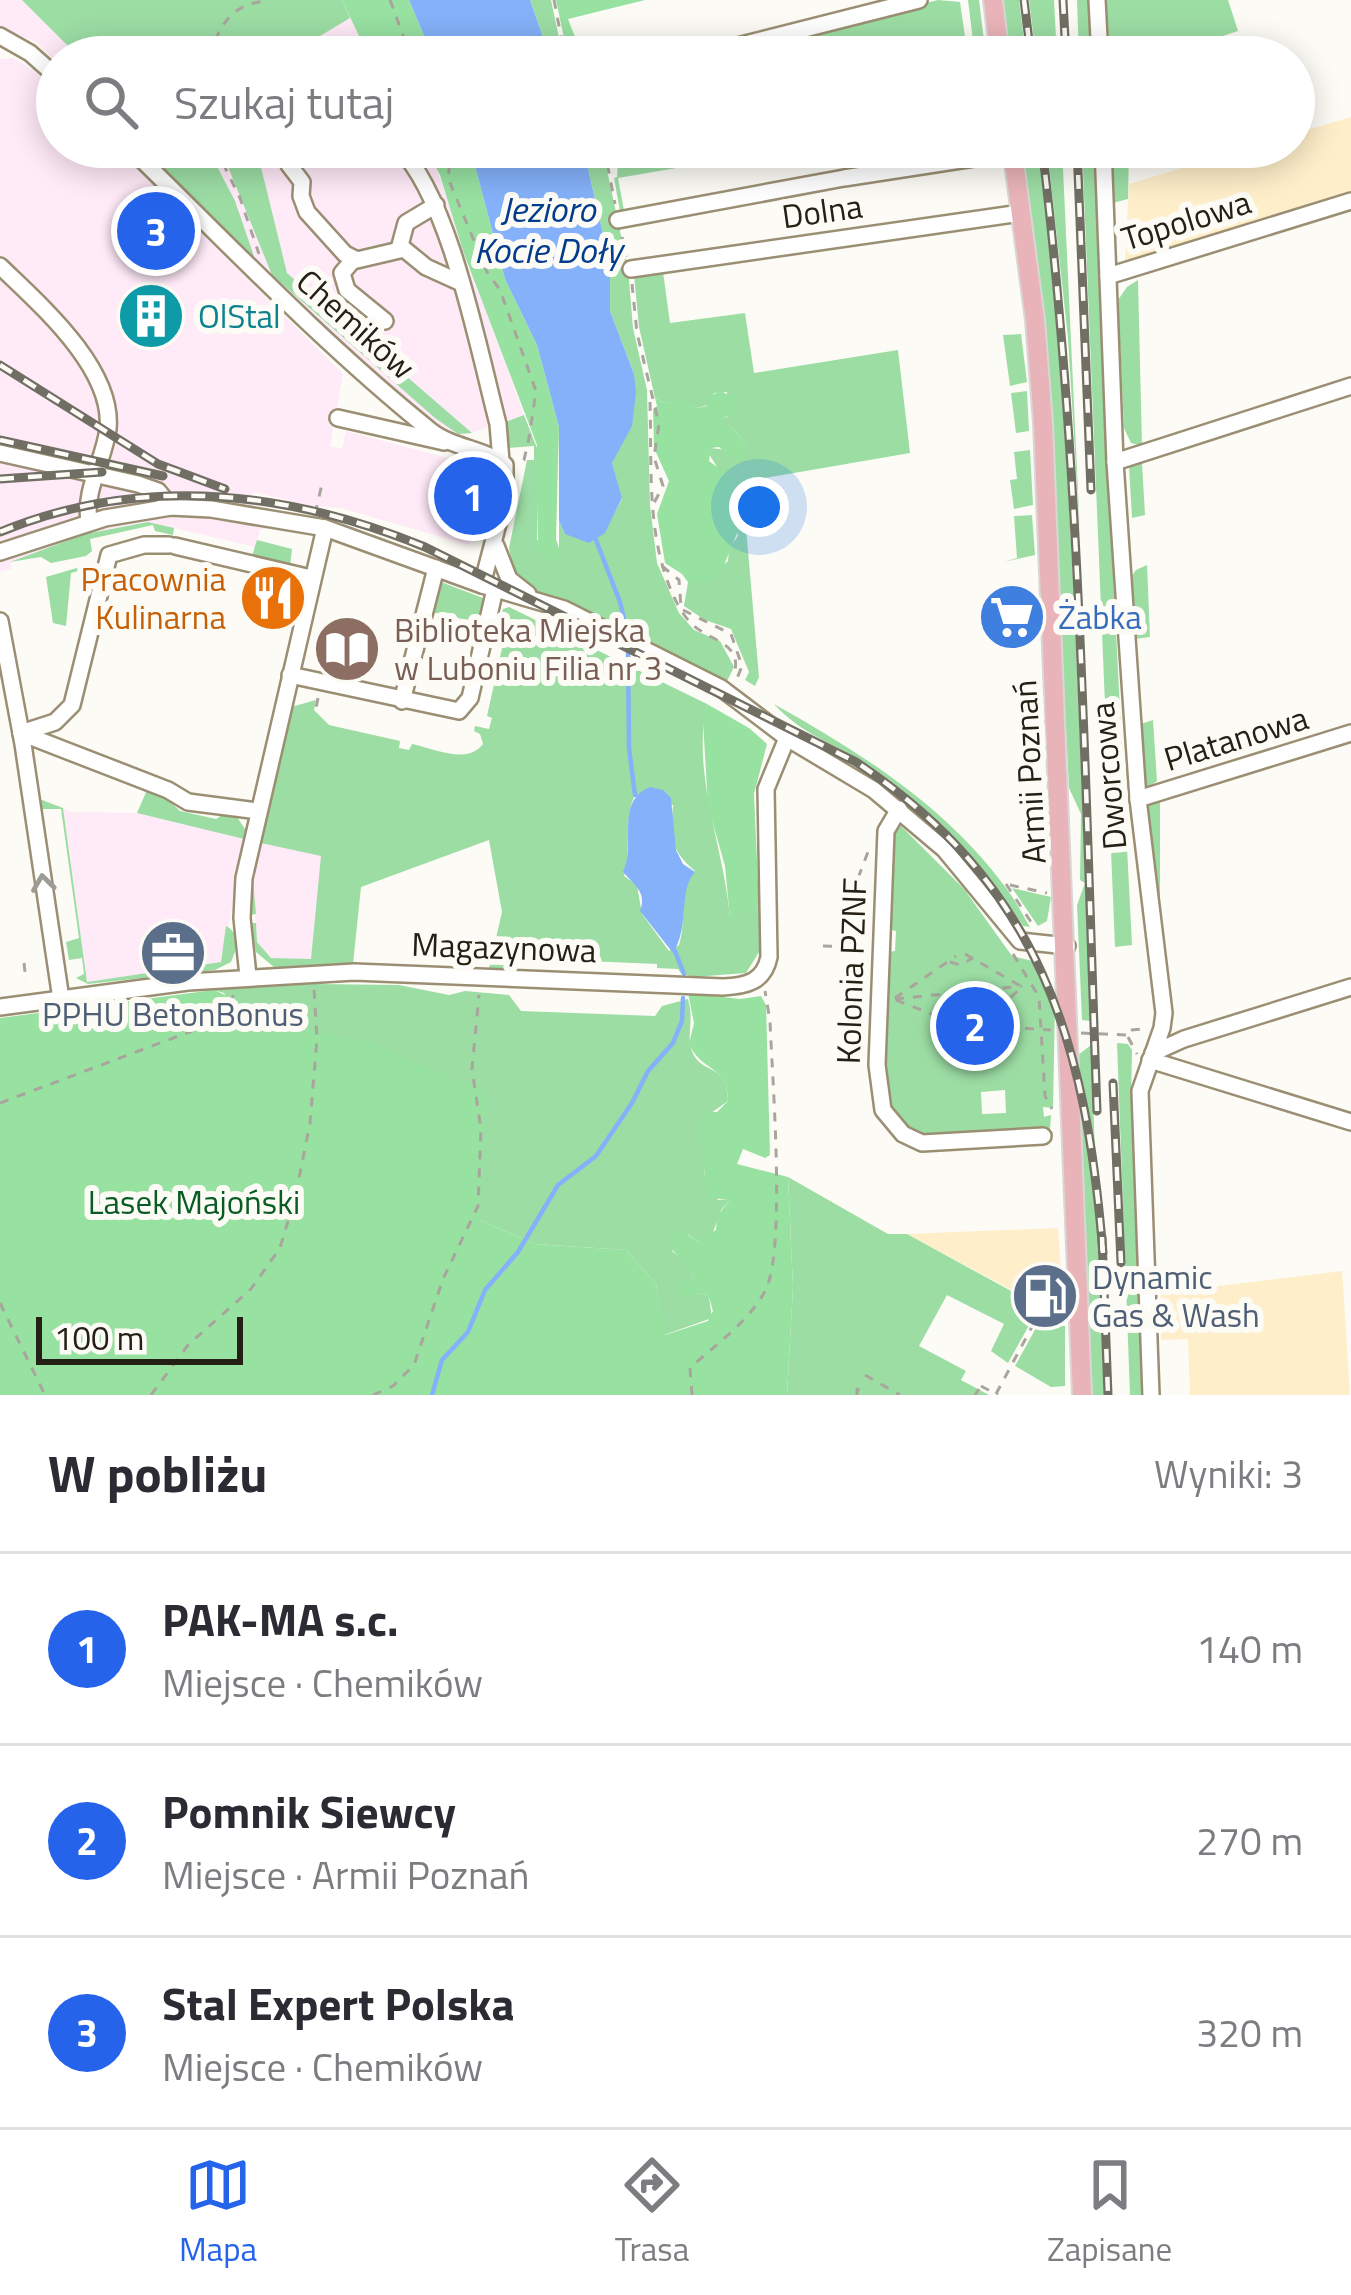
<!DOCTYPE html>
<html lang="pl">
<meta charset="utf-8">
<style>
body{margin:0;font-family:"Titillium Web",sans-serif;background:#f7f7f7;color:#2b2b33}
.scale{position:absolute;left:36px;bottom:30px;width:207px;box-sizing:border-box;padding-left:12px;border:6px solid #252015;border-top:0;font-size:33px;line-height:42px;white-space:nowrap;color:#252015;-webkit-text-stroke:9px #fdfbf5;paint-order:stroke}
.you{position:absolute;left:759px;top:507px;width:42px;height:42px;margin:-30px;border:9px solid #fff;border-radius:50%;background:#1a73e8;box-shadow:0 0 0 18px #1a73e833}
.badge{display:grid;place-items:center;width:78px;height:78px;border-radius:50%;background:#2563eb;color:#fff;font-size:39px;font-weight:700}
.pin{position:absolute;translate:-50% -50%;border:6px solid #fff;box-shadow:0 3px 12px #0006}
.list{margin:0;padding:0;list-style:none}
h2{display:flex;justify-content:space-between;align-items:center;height:156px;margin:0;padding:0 48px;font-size:51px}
h2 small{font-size:39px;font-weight:400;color:#7c7c81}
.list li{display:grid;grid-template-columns:78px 1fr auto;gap:36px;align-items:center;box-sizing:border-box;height:192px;padding:0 48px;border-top:3px solid #e1e1e2}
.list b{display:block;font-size:45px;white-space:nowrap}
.list p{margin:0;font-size:39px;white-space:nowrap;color:#7c7c81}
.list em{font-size:39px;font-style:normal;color:#7c7c81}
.icon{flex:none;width:66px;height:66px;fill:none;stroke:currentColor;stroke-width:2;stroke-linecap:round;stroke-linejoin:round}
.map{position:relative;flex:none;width:1351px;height:1395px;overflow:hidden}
.search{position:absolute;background:#fff;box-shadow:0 6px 30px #0003;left:36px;right:36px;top:36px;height:132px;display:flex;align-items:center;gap:30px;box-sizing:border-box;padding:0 42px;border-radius:66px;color:#7c7c81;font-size:45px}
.sheet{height:732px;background:#fff}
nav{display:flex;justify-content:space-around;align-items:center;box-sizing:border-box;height:168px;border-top:3px solid #e1e1e2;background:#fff;font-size:33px;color:#7c7c81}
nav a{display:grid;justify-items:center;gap:6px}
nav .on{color:#2563eb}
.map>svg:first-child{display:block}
.built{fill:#feeec9}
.industrial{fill:#ffeaf8}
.green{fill:#9cdda4;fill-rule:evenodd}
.forest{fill:#97e1a1}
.water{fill:#84b1f9}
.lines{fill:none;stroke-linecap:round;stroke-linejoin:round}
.stream{stroke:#84b1f9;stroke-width:4.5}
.minor-casing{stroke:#9b8f73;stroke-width:20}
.major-casing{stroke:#d8d7d5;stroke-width:22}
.path{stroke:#a9a59d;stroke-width:3;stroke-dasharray:9 9;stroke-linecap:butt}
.minor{stroke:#fff;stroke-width:15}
.major{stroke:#e9b4b9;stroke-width:18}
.rail-casing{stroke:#716e64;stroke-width:9}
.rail{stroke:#fdfbf5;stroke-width:4.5;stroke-dasharray:14;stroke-linecap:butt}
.oneway{stroke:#9d9b96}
.labels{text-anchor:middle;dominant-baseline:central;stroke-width:12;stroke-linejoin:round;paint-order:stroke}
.street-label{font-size:33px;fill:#252015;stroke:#fdfbf5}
.culture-label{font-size:33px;fill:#0d838f;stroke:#fdfbf5;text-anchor:start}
.food-label{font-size:33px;fill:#c56008;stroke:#fdfbf5;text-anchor:end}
.shop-label{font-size:33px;fill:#366cbe;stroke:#fdfbf5;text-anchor:start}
.education-label{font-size:33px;fill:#785e54;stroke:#fdfbf5;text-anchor:start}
.service-label{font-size:33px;fill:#4e5e75;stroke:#fdfbf5}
.park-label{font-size:33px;fill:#085b22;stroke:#fdfbf5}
.water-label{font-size:36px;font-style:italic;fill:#043c8d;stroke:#fdfbf5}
</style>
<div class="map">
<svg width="1351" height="1395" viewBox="0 0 1351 1395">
<rect width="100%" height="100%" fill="#fdfbf5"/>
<g class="built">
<polygon points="1351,117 1351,191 1125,261 1129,184 1251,147 1294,147 1294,134"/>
<polygon points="1058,1228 1064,1318 907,1234"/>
<polygon points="1342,1271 1350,1395 1190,1395 1188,1339 1161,1340 1161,1293"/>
</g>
<g class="industrial">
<polygon points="0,0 343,0 372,57 57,57 57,63 36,42 0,27"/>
<polygon points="13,58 33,70 57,92 57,147 115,147 343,374 330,446 342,449 346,431 496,471 469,545 341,508 312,506 253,492 247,520 267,524 266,529 260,529 256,547 148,522 87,533 11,562 11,569 0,571 0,59"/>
<polygon points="143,147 424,147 437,170 524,415 456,438 441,428 313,317"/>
<polygon points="63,808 72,812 137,813 244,839 222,962 87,982"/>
<polygon points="261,842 322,856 311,960 271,958 257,942 253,881"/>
</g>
<g class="green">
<polygon points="22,0 342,0 350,18 285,57 67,57 65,54 71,49"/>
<polygon points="530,0 551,0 563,57 550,57"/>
<polygon points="938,0 960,2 968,57 711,57"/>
<polygon points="968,0 979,0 986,57 975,57"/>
<polygon points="1001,0 1019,0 1026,57 1009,57"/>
<polygon points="1029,0 1054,0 1057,57 1036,57"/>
<polygon points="1077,0 1090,0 1092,57 1079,57"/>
<polygon points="1103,0 1228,0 1238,31 1157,57 1105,57"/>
<polygon points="143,147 207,147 235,201 255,259"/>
<polygon points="220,147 256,147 287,273 472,433 458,434 435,418 272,275"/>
<polygon points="583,147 602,147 628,268 633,328 647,390 650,505 657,563 679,613 694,630 720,641 734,667 725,685 568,603 531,590 514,576 509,548 527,460 534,460 534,446 508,448 503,423 524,415 539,453 537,540 559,551 559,521 565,534 604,533 622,499 612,464 634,374 610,311 610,264"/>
<polygon points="619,147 799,147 618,178 625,216 621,217 614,178 617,177"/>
<path d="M1021,147H1038C1074,437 1078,730 1091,1021L1082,1020L1077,905L1085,883L1080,880L1081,814L1069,788L1049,385Z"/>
<polygon points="1047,147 1062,147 1080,534 1068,338"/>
<polygon points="1082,147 1096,147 1110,514 1132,945 1115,947"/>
<polygon points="1109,147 1129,147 1128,199 1113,203"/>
<polygon points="663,272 670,323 745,313 754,373 898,350 910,453 742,482 759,677 755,686 745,680 749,672 731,629 705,620 684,606 688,582 704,582 728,561 729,549 738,536 730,488 709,454 711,448 726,450 745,442 731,427 723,428 722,418 728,417 727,392 714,393 708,405 698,408 682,399 665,403 655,398 639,327 634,275"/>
<polygon points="1138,280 1142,446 1131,443 1124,428 1118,300 1127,287"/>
<polygon points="1021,334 1027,382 1010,386 1003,335"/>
<polygon points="1027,391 1029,431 1016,433 1011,393"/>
<polygon points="1030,450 1033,505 1014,509 1010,480 1017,479 1014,452"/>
<polygon points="1142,463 1145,515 1132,518 1129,466"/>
<polygon points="1032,515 1035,555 1004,562 1017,558 1014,516"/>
<polygon points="148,522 174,528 173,535 155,531 153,525 90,539 92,551 86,556 51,563 41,557 10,562 85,534"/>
<polygon points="257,540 292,549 290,567 251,559"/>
<polygon points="87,565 90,568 84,593 80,593 86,569 71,573 66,626 53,623 46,577"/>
<polygon points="1147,565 1150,637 1135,639 1131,577 1136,570"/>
<polygon points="441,582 483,598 481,623 431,612"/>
<path d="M509,607L707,704C691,772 724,848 730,917L759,906L761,949L746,973L693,977L681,973L678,969L657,968V964L516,958L510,961L514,969L489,968L502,912L489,840L361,887L353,964L275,968L256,952L250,923H256L257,942L271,958L311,959L321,856L261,843L253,881L256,914L250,915L254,861L291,707L316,700L314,710L329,725L400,741L399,748L409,750L412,744C436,749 467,765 483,744L480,734L474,731L475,726L489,729L492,718L487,716L508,621L501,619L503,609ZM635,795L673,805C670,839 671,850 695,871C678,891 687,921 679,945L669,951L642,914L637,885L624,876C632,850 623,820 635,795Z"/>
<path d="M774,704C861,753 946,806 1006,888C1016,901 1022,914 1030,927L1023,926C984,864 930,806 868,765C834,743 802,735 774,704Z"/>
<polygon points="1153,720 1157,781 1144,790 1141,724"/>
<polygon points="147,790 165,797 180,811 216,819 227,812 235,814 245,829 244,839 137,813"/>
<path d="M37,798L63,808L87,982L221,962L226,926C241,934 237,949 231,962L215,970L88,984L76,978L84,974L82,958L69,960L66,942L79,938L61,809H42Z"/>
<polygon points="1160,801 1160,919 1145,804"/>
<path d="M900,825L964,889L1012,956L1037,962L1055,1002L1053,1108L1043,1107L1044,1117L1051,1115L1050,1130C1014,1133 974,1141 937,1139C860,1134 886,1004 888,952L895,951L896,931L888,929L891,828ZM1005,1090L1006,1113L982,1114L981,1092Z"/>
<polygon points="1012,888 1051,897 1047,921 1038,926"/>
<path d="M315,984L399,985L449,995L465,991L509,995L521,1011L655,1016L662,1006L688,999C694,1020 687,1034 691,1048C699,1077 728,1060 728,1101L711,1113L704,1174L718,1200L731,1199L721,1210L712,1235L697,1241L688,1234L672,1251C684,1260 692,1263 693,1279L681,1284L689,1296L702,1293L709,1297L712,1318L664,1335L656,1284L626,1250L535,1244L480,1220L326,1036L236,1010L224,993L214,990Z"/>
<polygon points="1117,1043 1128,1044 1132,1050 1131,1103 1143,1395 1130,1395"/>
<polygon points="1091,1045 1104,1395 1091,1395 1078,1055"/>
<polygon points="788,1177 888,1234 907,1234 1064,1320 1032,1320 1008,1363 991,1351 1004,1324 947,1295 919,1346 966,1371 961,1380 989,1395 787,1395 793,1287"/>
<polygon points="1037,1326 1065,1326 1065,1386 1051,1387 1015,1366"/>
</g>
<g class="forest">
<polygon points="342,0 409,0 433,57 369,57"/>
<polygon points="556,0 645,0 568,19 583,57 568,57"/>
<polygon points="425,147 470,147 505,279 537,345 559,427 556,539 563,560 551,561 538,549 537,445 463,251 440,175"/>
<polygon points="720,391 736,398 735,414 723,418 723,427 731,427 745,442 747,456 737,463 719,447 711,448 709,461 728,475 730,488 740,501 742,521 720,575 704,582 688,582 682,574 665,563 657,514 669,481 654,448 653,410 657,406 655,398 665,403 682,398 698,408 707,406 709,397"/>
<polygon points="707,704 749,728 767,744 754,794 759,906 730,918 725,866 708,806 703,721"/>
<path d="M214,990L230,997L236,1010L286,1026L371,1043L486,1093L480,1220L535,1244L626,1250L656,1284L665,1335L708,1321L713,1311L709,1297L702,1293L684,1298L679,1295L681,1283L693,1279C691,1258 669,1257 669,1238L682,1230L697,1241L716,1230L717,1216L730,1200L711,1198C699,1178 709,1155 698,1132L704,1112H717L728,1101C728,1064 703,1074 689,1044L694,1023L688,993L740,999L761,996L766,1005L770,1155L765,1158L743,1149L737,1164L788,1177L793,1287L787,1395H0V1018Z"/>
</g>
<g class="water">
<polygon points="409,0 530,0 550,57 433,57"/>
<polygon points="470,147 583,147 610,264 610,311 634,374 636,393 632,426 612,463 622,498 605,533 589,543 565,534 559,521 559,427 537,345 505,279"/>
<path d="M650,787L663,790L671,798L676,850L683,864L695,872C678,890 690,927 673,953L640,911C648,892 632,883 623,872C637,844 614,802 650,787Z"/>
</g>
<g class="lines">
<g class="stream">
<polyline points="596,540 620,602 628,637"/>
<polyline points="628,648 629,748 635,795"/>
<polyline points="675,951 684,974"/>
<polyline points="432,1395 442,1360 468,1332 485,1290 518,1252 558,1185 596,1156 632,1103 648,1071 673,1043 682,1021 683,998"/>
</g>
<g class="minor-casing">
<g id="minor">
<polyline points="1097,0 1100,57"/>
<polyline points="0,36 30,53 57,77"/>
<polyline points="694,57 919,0"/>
<path d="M129,147C228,244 323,344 431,431C453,448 485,449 505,465V497L482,585"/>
<polyline points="295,147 290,152 289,165 302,182 301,196 307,212 345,254 357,260 404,249 426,267 459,282"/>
<path d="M398,147C450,197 479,352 498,424L501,461"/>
<polyline points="1103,147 1115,462 1138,799 1164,1013 1162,1028 1140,1091 1151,1395"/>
<polyline points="618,220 844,178 1013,152"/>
<polyline points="399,249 406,223 436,205"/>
<polyline points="354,259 342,273 347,290 385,321"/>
<path d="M0,266C39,304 114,368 108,429C104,460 84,490 89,521"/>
<polyline points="631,269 1021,213"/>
<polyline points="1108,276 1351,201"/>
<polyline points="338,418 444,442"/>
<polyline points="0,453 138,484 158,491 171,507"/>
<polyline points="1115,462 1351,386"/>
<polyline points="175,546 311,578"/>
<polyline points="496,546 509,579 528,594"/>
<polyline points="0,552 105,518 171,507 211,509 325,528 482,585 564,609 721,688 787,738 874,790 944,849 1020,941 1067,946"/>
<polyline points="0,621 23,744 61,999"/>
<polyline points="290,675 459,711 470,698 495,589"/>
<polyline points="402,701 436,568"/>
<polyline points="21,733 55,722 72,705 109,555 144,545 169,545"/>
<polyline points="21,733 168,790 188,802 258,811"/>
<polyline points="1138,799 1351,733"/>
<polyline points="899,809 886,831 877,1065 883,1110 903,1134 922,1143 1043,1136"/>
<polyline points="248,976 242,918 244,878 325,528"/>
<path d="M0,1007L188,982L354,972L723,987C746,986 764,982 769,957L766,789L787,738"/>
<polyline points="1153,1053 1184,1039 1351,987"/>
<polyline points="1150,1060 1351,1122"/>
</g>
</g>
<g class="major-casing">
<g id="major">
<polyline points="993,0 1000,57"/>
<polyline points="1012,147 1035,320 1043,423 1082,1395"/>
</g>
</g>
<g class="path">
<polyline points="390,0 411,57"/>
<polyline points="554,0 565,57"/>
<path d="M208,57C221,25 230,4 267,1"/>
<polyline points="215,147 240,198 259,254"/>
<polyline points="452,147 448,178 487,272 500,290 536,391 529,438 524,460 519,463"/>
<polyline points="604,147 615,204"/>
<polyline points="622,237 626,257"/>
<polyline points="632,284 637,333 659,424 654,457 663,486 653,505"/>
<path d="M650,402C652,466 646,535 673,595C678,606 685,618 694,626C713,642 745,644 733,677"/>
<polyline points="315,514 322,484"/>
<polyline points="662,566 679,580 681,607"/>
<polyline points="683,610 731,634 742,666 736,681"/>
<polyline points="441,617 473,623"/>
<polyline points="318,698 316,708 319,709"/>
<polyline points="1006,884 1033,925"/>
<polyline points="1010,885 1047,893"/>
<polyline points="846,886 855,886 871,844"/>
<polyline points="823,946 869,947"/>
<polyline points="965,954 1022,987 987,1019 985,1036 975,1040 962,1031 962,1020 969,1013 980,1012 987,1019"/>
<polyline points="1013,954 1039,997 1045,1096 1052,1109"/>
<polyline points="950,962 960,965 973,958"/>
<polyline points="24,963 26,981"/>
<polyline points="895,998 956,956"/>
<polyline points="895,999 1022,986"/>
<polyline points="896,1000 959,1025"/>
<polyline points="989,1026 1051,1030"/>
<polyline points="1081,1033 1128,1035 1129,1030 1145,1029"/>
<polyline points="1128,1037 1137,1054"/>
<polyline points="0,1103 200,1028 221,1013 234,995"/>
<polyline points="0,1303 45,1395"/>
<polyline points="865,1375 900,1395"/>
<polyline points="981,1386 998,1395"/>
<polyline points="996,1394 1034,1323 1060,1323"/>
<polyline points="151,1395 188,1345 251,1289 280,1248 295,1198 310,1123 317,1039 314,989"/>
<polyline points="373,1395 393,1386 414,1365 443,1279 478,1206 481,1129 472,1069 479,995"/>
<path d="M692,1395L690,1368C715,1345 751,1320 766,1289C786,1247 772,1076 770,1021L765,991"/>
<polyline points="857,1395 857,1389 867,1395"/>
<polyline points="975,1395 979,1389"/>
</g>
<use href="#minor" class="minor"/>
<use href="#major" class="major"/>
<g class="rail-casing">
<g id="rail">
<polyline points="1024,0 1031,57"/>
<polyline points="1063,0 1066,57"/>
<path d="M1042,147C1081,467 1085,789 1097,1111"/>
<polyline points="1077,147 1091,490"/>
<polyline points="0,365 158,464 225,489"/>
<polyline points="0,440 163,476"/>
<polyline points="0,479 102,472"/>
<path d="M0,532C142,474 286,490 425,547L856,762C1041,885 1086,1042 1103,1253"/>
<polyline points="1113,1083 1121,1263"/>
<polyline points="1102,1237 1108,1395"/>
</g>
</g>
<use href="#rail" class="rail"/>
</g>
<defs><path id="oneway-chevron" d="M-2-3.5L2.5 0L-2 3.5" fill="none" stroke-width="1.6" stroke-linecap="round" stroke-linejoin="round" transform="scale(3)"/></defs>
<use class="oneway" href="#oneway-chevron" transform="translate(43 883) rotate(-98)"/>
<defs>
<g id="building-disc" transform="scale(3.45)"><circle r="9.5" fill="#0f9aa8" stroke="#fdfbf5"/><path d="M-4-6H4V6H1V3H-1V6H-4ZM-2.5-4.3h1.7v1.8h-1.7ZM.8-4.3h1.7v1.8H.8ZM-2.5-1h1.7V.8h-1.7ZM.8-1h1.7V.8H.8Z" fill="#fff"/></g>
<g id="restaurant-disc" transform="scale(3.45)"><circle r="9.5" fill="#e8710a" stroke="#fdfbf5"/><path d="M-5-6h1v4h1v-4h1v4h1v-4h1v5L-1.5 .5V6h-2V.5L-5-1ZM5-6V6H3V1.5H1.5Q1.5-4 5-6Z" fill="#fff"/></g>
<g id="supermarket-disc" transform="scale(3.45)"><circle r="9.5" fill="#3f7fe0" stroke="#fdfbf5"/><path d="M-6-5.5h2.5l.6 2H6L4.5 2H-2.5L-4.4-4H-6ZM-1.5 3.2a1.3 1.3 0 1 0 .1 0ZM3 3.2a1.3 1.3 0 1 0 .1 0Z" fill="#fff"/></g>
<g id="library-disc" transform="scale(3.45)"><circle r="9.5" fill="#8d6e63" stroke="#fdfbf5"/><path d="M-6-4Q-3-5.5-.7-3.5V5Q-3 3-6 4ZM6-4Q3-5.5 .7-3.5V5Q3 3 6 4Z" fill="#fff"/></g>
<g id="office-disc" transform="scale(3.45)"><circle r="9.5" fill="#5c6f8a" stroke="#fdfbf5"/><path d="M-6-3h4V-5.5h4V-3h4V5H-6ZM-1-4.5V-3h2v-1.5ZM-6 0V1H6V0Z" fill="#fff"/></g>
<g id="fuel-disc" transform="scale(3.45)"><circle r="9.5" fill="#5c6f8a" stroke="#fdfbf5"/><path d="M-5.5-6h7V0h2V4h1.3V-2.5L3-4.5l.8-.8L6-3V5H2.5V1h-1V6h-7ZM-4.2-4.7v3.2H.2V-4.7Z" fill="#fff"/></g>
</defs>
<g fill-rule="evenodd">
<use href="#building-disc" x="151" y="316"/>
<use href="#restaurant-disc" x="273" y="598"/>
<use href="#supermarket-disc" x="1012" y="617"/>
<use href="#library-disc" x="347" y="649"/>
<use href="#office-disc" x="173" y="953"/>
<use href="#fuel-disc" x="1045" y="1296"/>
</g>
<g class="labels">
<g class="street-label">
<text transform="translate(822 211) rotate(-8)">Dolna</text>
<text transform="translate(1186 220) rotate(-17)">Topolowa</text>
<text transform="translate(356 324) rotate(42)">Chemików</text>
<text transform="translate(1236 738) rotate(-17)">Platanowa</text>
<text transform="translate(1029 772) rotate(-93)">Armii Poznań</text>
<text transform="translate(1108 776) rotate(-95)">Dworcowa</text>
<text transform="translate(504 947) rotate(2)">Magazynowa</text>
<text transform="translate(851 971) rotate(-88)">Kolonia PZNF</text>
</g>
<g class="culture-label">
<text x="198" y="316">OlStal</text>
</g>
<g class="food-label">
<text x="226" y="579">Pracownia<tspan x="226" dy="38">Kulinarna</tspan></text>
</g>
<g class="shop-label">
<text x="1058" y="617">Żabka</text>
</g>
<g class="education-label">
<text x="394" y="630">Biblioteka Miejska<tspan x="394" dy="38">w Luboniu Filia nr 3</tspan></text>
</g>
<g class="service-label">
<text x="173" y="1014">PPHU BetonBonus</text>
<text x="1092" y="1277" text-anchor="start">Dynamic<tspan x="1092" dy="38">Gas &amp; Wash</tspan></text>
</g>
<g class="park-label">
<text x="194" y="1202">Lasek Majoński</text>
</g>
<g class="water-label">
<text x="548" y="208">Jezioro<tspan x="548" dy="41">Kocie Doły</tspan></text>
</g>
</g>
</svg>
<div class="scale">100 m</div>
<div class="you"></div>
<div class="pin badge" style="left:473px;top:496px">1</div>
<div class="pin badge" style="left:975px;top:1026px">2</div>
<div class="pin badge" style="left:156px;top:231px">3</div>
<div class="search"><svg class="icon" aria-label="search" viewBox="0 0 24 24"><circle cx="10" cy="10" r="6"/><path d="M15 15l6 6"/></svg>Szukaj tutaj</div>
</div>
<section class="sheet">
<h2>W pobliżu<small>Wyniki: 3</small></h2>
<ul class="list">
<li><span class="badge">1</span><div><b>PAK-MA s.c.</b><p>Miejsce · Chemików</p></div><em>140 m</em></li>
<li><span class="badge">2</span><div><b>Pomnik Siewcy</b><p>Miejsce · Armii Poznań</p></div><em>270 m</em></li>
<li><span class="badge">3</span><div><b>Stal Expert Polska</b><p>Miejsce · Chemików</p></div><em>320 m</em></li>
</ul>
</section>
<nav>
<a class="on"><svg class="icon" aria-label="map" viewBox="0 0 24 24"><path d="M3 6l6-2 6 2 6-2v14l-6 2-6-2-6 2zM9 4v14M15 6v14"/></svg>Mapa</a>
<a><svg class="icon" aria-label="directions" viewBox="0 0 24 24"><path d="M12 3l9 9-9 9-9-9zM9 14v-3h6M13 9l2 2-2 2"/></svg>Trasa</a>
<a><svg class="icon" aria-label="saved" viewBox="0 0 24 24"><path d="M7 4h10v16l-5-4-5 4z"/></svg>Zapisane</a>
</nav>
